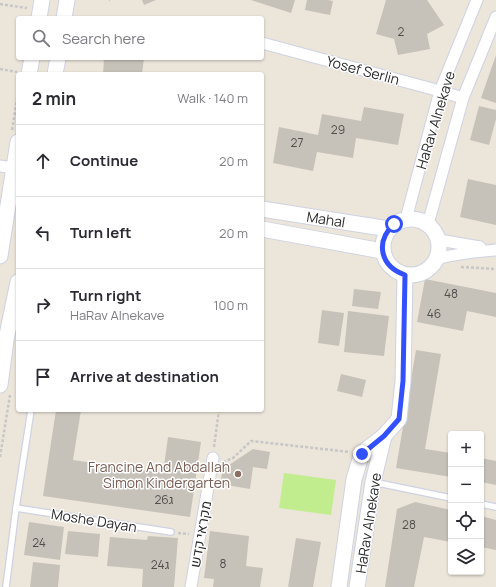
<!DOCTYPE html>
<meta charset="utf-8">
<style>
body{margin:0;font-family:Manrope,Heebo,sans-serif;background:#f2f2f3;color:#2b2b33}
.controls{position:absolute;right:12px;bottom:12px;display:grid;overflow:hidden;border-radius:4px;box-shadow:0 1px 3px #0004}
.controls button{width:36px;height:36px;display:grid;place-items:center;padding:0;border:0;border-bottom:1px solid #e1e1e2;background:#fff;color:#2b2b33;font:20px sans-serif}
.stop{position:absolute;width:12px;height:12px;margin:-9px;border:3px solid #3350ff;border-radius:50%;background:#fff}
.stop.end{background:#3350ff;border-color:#fff;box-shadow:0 1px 4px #0008}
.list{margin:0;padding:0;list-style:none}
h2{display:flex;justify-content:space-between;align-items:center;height:52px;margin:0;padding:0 16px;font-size:17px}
h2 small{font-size:13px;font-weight:400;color:#7c7c81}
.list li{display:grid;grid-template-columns:26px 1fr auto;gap:12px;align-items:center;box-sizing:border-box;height:72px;padding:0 16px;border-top:1px solid #e1e1e2}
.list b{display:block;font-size:15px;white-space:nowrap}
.list p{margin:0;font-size:13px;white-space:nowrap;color:#7c7c81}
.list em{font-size:13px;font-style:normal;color:#7c7c81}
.icon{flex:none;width:22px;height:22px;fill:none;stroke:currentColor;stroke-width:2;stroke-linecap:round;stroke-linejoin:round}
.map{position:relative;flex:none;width:496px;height:587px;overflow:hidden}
.search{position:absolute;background:#fff;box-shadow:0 1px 3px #0004;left:16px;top:16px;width:248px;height:44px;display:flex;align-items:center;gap:10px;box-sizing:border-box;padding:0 14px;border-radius:4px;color:#7c7c81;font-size:15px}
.panel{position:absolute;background:#fff;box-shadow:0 1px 3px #0004;left:16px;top:72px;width:248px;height:340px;border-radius:4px}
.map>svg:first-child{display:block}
.pitch{fill:#c1ed8f}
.building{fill:#c7c2b9}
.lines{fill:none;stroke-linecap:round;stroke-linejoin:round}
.lane-casing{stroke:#cfd2e2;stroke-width:8}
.street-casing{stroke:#cfd2e2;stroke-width:13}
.secondary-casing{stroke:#cfd2e2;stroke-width:17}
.path{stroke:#c7c7c7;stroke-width:2.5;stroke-dasharray:3 2;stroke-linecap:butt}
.lane{stroke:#fff;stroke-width:5.5}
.street{stroke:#fff;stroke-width:11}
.secondary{stroke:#fff;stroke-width:15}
.route{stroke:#3350ff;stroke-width:5}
.education-dot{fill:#8d6e63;stroke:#fff;stroke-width:1.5}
.labels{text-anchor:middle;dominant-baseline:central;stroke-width:3;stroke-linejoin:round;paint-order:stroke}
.number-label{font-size:12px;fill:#504f4d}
.street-label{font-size:14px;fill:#292929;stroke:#fff}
.education-label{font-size:14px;fill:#785e54;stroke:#fff;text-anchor:end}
</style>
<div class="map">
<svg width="496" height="587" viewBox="0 0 496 587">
<rect width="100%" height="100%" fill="#ece5da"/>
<polygon class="pitch" points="284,473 336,480 331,515 279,508"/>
<g class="building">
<polygon points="142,0 156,0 144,5"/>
<polygon points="251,0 295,0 291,13"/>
<polygon points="307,0 328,0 333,1 330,15 305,10"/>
<polygon points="386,0 427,0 444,25 427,34 430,49 398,55 394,39 376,34"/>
<polygon points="496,55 496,103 481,98"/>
<polygon points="104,58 144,58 142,74 103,74"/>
<polygon points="479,106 496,110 496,119 489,145 470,140"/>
<polygon points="364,107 404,114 398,145 356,138 353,158 317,152 313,171 273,163 279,127 318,135 322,114 361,121"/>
<polygon points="468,179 496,185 496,225 460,217"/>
<polygon points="425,279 496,293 496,317 467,311 463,331 417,322"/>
<polygon points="354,289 381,292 378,309 352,306"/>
<polygon points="322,310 344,313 339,346 318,343"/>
<polygon points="348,311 389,316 384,356 344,352"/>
<polygon points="416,350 441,354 425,449 451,453 451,477 396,468"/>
<polygon points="341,374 366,380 362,397 337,391"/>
<polygon points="56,410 81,410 73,460 163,473 168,437 201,442 190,517 43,496"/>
<polygon points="253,449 270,452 267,469 253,467 250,489 220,484 223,469"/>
<polygon points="481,458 496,461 496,485 481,482"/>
<polygon points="415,502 451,510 451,542 424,537 414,587 385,587 397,509"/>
<polygon points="481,516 496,520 496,550 481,547"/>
<polygon points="29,522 64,527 60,560 24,555"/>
<polygon points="68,531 100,534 98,557 65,554"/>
<polygon points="210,531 249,536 246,566 263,568 260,587 213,587 214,579 204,578"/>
<polygon points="148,536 178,538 174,587 142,587 143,569 107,566 110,537 147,540"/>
<polygon points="296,538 321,542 313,587 288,587"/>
<polygon points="33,562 60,565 58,587 30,587"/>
</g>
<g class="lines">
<g class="lane-casing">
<g id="lane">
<polyline points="373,482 451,498"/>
<polyline points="481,504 496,507"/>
<polyline points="16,508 171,532"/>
<polyline points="6,587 16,508 31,410"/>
</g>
</g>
<g class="street-casing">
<g id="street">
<polyline points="262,43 440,91 463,98"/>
<polyline points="0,166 18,169"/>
<polyline points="406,219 440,91 477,0"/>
<polyline points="428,224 463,98 496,17"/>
<polyline points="439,240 480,247"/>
<path d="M437,259C457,253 476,252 496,250"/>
<polyline points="191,587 213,458"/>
</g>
</g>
<g class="secondary-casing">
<g id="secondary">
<polyline points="39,18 42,0"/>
<polyline points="64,18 67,0"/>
<polyline points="29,74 32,58"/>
<polyline points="55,74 58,58"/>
<polyline points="262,209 389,229"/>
<circle cx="411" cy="247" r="28"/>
<polyline points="262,229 382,251"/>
<polyline points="0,256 18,142"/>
<polyline points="0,385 6,340 18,282"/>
<polyline points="339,587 354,479 362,453 384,436 399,419 403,381 405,275"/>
<polyline points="357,587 373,482 384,436"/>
</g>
</g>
<g class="path">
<polyline points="109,0 110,0"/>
<polyline points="0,4 27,8"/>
<polyline points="0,69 17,72"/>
<polyline points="12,130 18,93"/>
<polyline points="381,263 387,272 392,276"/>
<polyline points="461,267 496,269"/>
<polyline points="418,280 429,276 436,270"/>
<polyline points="214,447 219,410"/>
<polyline points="0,457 10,395"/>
<polyline points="223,462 233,458 251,441 350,452"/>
<polyline points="178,533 189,534"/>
</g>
<use href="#lane" class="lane"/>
<use href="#street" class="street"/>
<use href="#secondary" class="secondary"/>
</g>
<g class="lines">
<path class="route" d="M362,454L384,436L399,419L403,381L405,275C380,266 375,242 394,224"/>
</g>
<circle class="education-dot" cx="238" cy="474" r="4"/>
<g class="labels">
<g class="number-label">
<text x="401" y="31">2</text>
<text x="338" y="129">29</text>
<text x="297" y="142">27</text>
<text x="451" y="293">48</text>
<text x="434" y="313">46</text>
<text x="164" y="499">26ג</text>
<text x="409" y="524">28</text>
<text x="39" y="542">24</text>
<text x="223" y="563">8</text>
<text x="160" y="564">24ג</text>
</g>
<g class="street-label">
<text transform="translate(363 70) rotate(15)">Yosef Serlin</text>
<text transform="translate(435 120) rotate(-73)">HaRav Alnekave</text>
<text transform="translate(326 219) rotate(9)">Mahal</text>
<text transform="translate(94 520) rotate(9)">Moshe Dayan</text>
<text transform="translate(368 523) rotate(-81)">HaRav Alnekave</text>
<text transform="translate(200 534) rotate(-80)">מקראי קדש</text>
</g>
<g class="education-label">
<text x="230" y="466">Francine And Abdallah<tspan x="230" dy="16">Simon Kindergarten</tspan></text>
</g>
</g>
</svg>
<div class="controls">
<button>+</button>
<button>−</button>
<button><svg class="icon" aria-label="locate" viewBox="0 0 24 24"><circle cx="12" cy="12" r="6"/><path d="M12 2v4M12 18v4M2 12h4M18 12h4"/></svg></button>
<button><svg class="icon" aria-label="layers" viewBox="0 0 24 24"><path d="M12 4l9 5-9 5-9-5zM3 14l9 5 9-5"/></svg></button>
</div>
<div class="stop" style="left:394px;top:224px"></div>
<div class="stop end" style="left:362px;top:454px"></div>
<div class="search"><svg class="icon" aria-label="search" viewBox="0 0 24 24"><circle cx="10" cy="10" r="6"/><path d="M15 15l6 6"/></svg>Search here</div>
<section class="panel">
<h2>2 min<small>Walk · 140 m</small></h2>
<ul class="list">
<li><svg class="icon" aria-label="ahead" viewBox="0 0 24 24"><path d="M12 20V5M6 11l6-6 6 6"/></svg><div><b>Continue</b></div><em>20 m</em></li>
<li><svg class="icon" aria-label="left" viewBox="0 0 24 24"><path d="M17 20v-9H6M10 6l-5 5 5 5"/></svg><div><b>Turn left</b></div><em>20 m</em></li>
<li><svg class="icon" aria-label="right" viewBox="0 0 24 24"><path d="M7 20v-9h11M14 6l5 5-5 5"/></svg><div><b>Turn right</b><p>HaRav Alnekave</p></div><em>100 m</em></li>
<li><svg class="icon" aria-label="arrive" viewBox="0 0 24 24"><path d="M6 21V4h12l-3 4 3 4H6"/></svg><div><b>Arrive at destination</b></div></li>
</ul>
</section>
</div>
